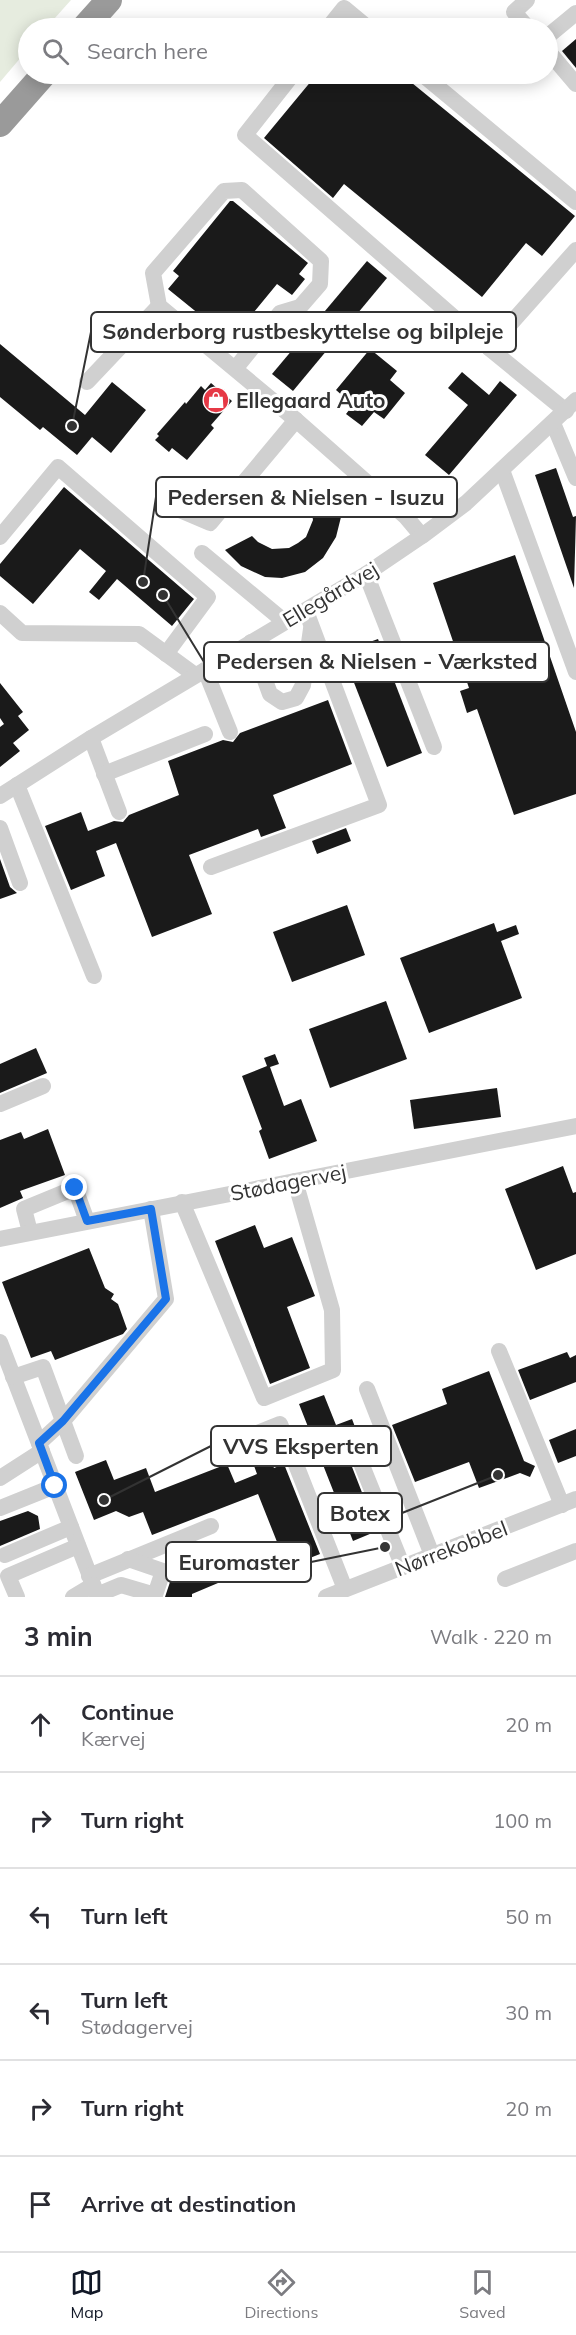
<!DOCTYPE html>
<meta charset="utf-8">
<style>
body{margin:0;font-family:Mulish,sans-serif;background:#f2f2f3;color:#2b2b33}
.stop{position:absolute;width:18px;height:18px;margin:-14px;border:4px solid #1a73e8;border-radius:50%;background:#fff}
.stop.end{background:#1a73e8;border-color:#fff;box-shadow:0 2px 6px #0008}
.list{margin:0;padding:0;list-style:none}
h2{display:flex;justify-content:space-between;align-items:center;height:78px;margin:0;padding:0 24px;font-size:26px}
h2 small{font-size:20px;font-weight:400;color:#7c7c81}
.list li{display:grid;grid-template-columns:39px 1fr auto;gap:18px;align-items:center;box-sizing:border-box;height:96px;padding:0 24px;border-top:2px solid #e1e1e2}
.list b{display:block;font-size:22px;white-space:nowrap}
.list p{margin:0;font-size:20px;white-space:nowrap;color:#7c7c81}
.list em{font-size:20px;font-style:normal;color:#7c7c81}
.icon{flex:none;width:33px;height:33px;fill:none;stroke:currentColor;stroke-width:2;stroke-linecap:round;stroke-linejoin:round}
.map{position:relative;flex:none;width:576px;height:1597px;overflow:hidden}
.search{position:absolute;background:#fff;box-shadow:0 3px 15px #0003;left:18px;right:18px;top:18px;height:66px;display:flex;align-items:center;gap:15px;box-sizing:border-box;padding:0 21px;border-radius:33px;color:#7c7c81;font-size:22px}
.sheet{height:654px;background:#fff}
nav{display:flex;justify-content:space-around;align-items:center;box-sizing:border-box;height:84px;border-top:2px solid #e1e1e2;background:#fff;font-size:16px;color:#7c7c81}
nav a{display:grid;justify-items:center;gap:3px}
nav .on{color:#111827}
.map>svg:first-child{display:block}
.green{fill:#e6ecdf}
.building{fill:#1a1a1a}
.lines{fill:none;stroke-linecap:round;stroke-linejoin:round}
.minor{stroke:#d0d0d0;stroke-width:16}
.highway{stroke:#9a9a9a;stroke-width:26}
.route{stroke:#1a73e8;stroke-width:8}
.labels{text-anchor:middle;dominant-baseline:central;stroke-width:6;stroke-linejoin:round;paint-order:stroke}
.poi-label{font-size:21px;font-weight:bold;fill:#333;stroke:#fff;text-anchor:start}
.street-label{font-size:21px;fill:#333;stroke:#fff}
.leader{fill:none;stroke:#333;stroke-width:2}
.callout-dot{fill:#333;stroke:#fff;stroke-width:2}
.callout{fill:#fff;stroke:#333;stroke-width:2}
.callout-label{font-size:22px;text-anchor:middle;font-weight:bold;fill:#333}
</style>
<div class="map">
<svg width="576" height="1597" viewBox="0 0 576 1597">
<rect width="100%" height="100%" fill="#fff"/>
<polygon class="green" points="0,0 71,0 46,28 28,28 28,49 0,82"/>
<g class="building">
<polygon points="576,39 576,68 562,51"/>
<polygon points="317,74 401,74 575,216 542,256 526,243 482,297 344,184 333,198 264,138"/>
<polygon points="230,201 233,201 308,263 299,274 305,279 292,295 277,284 231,340 168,289 179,276 173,271"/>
<polygon points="367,261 387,278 293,391 272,374"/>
<polygon points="0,344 85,415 112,382 146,410 111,453 92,437 77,455 43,427 40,430 0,397"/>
<polygon points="370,349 397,371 390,380 405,393 384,419 374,412 362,426 346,414 353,405 336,390"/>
<polygon points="462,372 489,395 500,381 517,395 449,475 425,455 468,405 448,388"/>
<polygon points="211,383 232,401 211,425 214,428 187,460 172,448 169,452 155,440 159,436 157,434 185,402 186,404 201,386 205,390"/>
<polygon points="556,468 573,517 576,516 574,588 535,475"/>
<polygon points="334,486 340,504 341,517 336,537 323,558 305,572 282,578 265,577 241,566 225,550 252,536 258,542 272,549 289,548 298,543 306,537 313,520 310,501"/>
<polygon points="64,487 194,599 172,626 117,579 99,600 89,592 106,571 80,549 33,604 0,576 0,564"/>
<polygon points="515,555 576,732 576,794 514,815 477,709 467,713 462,697 460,691 469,688 433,583"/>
<polygon points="378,639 422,753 387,767 342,652"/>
<polygon points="0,683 23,712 18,716 29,730 13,743 20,751 0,767 0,727 4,724 0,718"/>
<polygon points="328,700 352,764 273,795 286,828 261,837 258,829 189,855 212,914 152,937 116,843 96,851 105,876 71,890 45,826 81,812 88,831 114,821 123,822 129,815 179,795 168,761 223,740 233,742 240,733"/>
<polygon points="346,828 351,841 317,854 312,841"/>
<polygon points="0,859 10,887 17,893 0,899"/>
<polygon points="347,905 365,955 292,982 273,932"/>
<polygon points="494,923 497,932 516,925 519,934 501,941 522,998 429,1033 400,958"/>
<polygon points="386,1001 407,1059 330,1088 309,1029"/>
<polygon points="36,1048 47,1073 0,1093 0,1064"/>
<polygon points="275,1054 279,1064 270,1067 284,1106 301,1099 317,1141 269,1159 259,1131 262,1129 242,1076 267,1066 264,1058"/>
<polygon points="497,1088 501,1117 414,1129 410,1100"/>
<polygon points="48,1129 65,1175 20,1191 23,1198 0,1208 0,1140 21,1132 24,1139"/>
<polygon points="563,1166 573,1193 576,1192 576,1254 536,1270 505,1189"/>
<polygon points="255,1225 264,1248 292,1237 315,1296 287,1307 310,1368 270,1384 215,1241"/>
<polygon points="89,1248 105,1288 114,1294 111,1299 118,1304 127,1329 123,1334 55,1360 51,1351 31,1358 2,1282"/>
<polygon points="567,1352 570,1358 576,1355 576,1382 530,1400 518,1370"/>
<polygon points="489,1371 524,1461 535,1466 530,1477 520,1473 479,1488 469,1462 415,1482 392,1425 447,1404 442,1389"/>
<polygon points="324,1395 336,1425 352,1419 363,1448 356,1448 347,1454 377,1531 353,1541 299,1404"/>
<polygon points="576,1429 576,1456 558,1463 549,1440"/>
<polygon points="269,1456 274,1468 284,1464 320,1554 287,1567 258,1494 152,1535 143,1512 129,1517 116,1511 94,1520 75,1472 106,1460 114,1480 146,1468 155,1492 227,1464 235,1483 257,1474 253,1463"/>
<polygon points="28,1511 38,1516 40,1529 0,1546 0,1521"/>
<polygon points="210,1561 218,1583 192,1594 192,1597 165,1597 172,1576"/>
</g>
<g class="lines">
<g class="minor">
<polyline points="527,0 514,12 528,28"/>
<polyline points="328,28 344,8 368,28"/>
<polyline points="548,36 576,13"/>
<polyline points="548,51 576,84"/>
<polyline points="293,74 245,135 489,348 566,411"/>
<polyline points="422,74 576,202"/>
<polyline points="489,348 576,250"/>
<polyline points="235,369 280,313 300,307 320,284 321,261 242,190 224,191 153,273 159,306 296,420 406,517 422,536"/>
<polyline points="87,382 159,306"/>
<polyline points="553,423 576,478"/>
<polyline points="502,470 576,672"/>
<polyline points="163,503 210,523 296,420"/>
<polyline points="0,537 58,467 208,597 166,654"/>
<polyline points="202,553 285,622"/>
<polyline points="366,574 434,747"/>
<polyline points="0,613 22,633 139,634 195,675"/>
<polyline points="251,642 270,694 282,702 296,698 303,685 311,629"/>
<polyline points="205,670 230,732"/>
<polyline points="91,738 119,812"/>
<polyline points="104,774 205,734"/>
<polyline points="17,785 94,976"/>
<polyline points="0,796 91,738 366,574 422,536 466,503 576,400"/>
<polyline points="0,828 20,883"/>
<polyline points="211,867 379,805 306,611"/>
<polyline points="0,1104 43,1086"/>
<polyline points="182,1202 264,1398 333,1370 332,1310 295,1181"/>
<polyline points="30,1232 24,1209 75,1188 87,1221"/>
<polyline points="0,1239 576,1126"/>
<polyline points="0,1342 98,1597"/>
<polyline points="499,1351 562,1505"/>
<polyline points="13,1377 43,1367 76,1456"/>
<polyline points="367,1389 432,1555"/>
<polyline points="237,1441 280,1424 345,1589"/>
<polyline points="39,1443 63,1421 166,1299 151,1209"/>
<polyline points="359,1458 403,1567"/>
<polyline points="0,1478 42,1451"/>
<polyline points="0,1508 55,1486"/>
<polyline points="5,1555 71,1527"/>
<polyline points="89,1576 211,1526"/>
<polyline points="505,1579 576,1551"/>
<polyline points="97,1595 121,1585 155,1595 163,1571 128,1559"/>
<polyline points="17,1597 8,1576 78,1546"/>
<polyline points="73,1597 93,1585"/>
<polyline points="326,1597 576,1499"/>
</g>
<g class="highway">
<polyline points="84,28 109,0"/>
<polyline points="0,124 44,74"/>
</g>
</g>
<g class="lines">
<polyline class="route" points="55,1486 39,1443 63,1421 166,1299 151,1209 87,1221 75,1188"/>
</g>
<defs>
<g id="shop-disc" transform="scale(1.35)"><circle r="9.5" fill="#e63946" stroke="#fff"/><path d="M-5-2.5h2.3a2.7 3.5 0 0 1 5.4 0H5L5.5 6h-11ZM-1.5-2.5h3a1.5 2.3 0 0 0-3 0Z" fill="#fff"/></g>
</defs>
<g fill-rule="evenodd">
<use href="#shop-disc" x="216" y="400"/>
</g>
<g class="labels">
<g class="poi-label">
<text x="236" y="400">Ellegaard Auto</text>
</g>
<g class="street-label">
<text transform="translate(330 594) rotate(-31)">Ellegårdvej</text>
<text transform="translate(288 1182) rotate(-11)">Stødagervej</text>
<text transform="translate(451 1548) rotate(-21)">Nørrekobbel</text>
</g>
</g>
<path class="leader" d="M72 426L91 332M143 582L156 497M163 595L204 662M104 1500L211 1446M498 1475L402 1513M385 1547L311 1562"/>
<g class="callout-dot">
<circle cx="72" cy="426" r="6"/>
<circle cx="143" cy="582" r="6"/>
<circle cx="163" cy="595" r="6"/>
<circle cx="104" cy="1500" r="6"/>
<circle cx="498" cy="1475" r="6"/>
<circle cx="385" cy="1547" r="6"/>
</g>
<g class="callout">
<rect x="91" y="312" width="425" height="40" rx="6"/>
<rect x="156" y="477" width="301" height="40" rx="6"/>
<rect x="204" y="642" width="345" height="40" rx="6"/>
<rect x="211" y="1426" width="180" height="40" rx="6"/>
<rect x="318" y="1493" width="84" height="40" rx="6"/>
<rect x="166" y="1542" width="145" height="40" rx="6"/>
</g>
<g class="callout-label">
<text x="303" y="339">Sønderborg rustbeskyttelse og bilpleje</text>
<text x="306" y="505">Pedersen &amp; Nielsen - Isuzu</text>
<text x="377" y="669">Pedersen &amp; Nielsen - Værksted</text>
<text x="301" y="1454">VVS Eksperten</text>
<text x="360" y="1521">Botex</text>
<text x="239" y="1570">Euromaster</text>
</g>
</svg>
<div class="stop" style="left:55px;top:1486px"></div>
<div class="stop end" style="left:75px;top:1188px"></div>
<div class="search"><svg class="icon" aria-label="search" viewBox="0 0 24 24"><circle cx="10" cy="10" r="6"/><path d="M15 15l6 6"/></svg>Search here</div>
</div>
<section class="sheet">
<h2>3 min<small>Walk · 220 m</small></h2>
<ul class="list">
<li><svg class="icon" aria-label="ahead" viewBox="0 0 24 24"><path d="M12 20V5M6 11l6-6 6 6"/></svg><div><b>Continue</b><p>Kærvej</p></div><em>20 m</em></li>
<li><svg class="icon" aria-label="right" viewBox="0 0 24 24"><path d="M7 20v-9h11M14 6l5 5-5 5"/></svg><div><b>Turn right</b></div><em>100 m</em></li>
<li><svg class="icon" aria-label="left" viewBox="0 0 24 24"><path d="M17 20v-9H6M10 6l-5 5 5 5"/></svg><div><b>Turn left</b></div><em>50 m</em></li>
<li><svg class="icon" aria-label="left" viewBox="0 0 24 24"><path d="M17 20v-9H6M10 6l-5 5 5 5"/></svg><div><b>Turn left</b><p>Stødagervej</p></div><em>30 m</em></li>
<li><svg class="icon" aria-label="right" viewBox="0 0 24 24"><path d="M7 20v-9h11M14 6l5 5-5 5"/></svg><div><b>Turn right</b></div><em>20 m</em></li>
<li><svg class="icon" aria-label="arrive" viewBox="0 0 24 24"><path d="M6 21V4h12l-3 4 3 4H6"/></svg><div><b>Arrive at destination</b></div></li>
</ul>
</section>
<nav>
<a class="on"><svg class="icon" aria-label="map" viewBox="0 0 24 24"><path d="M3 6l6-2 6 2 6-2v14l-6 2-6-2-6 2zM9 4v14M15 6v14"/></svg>Map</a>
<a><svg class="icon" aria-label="directions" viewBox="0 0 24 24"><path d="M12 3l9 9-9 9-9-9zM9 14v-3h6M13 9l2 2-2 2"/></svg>Directions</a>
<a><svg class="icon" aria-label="saved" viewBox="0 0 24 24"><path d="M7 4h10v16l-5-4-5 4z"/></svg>Saved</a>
</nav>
